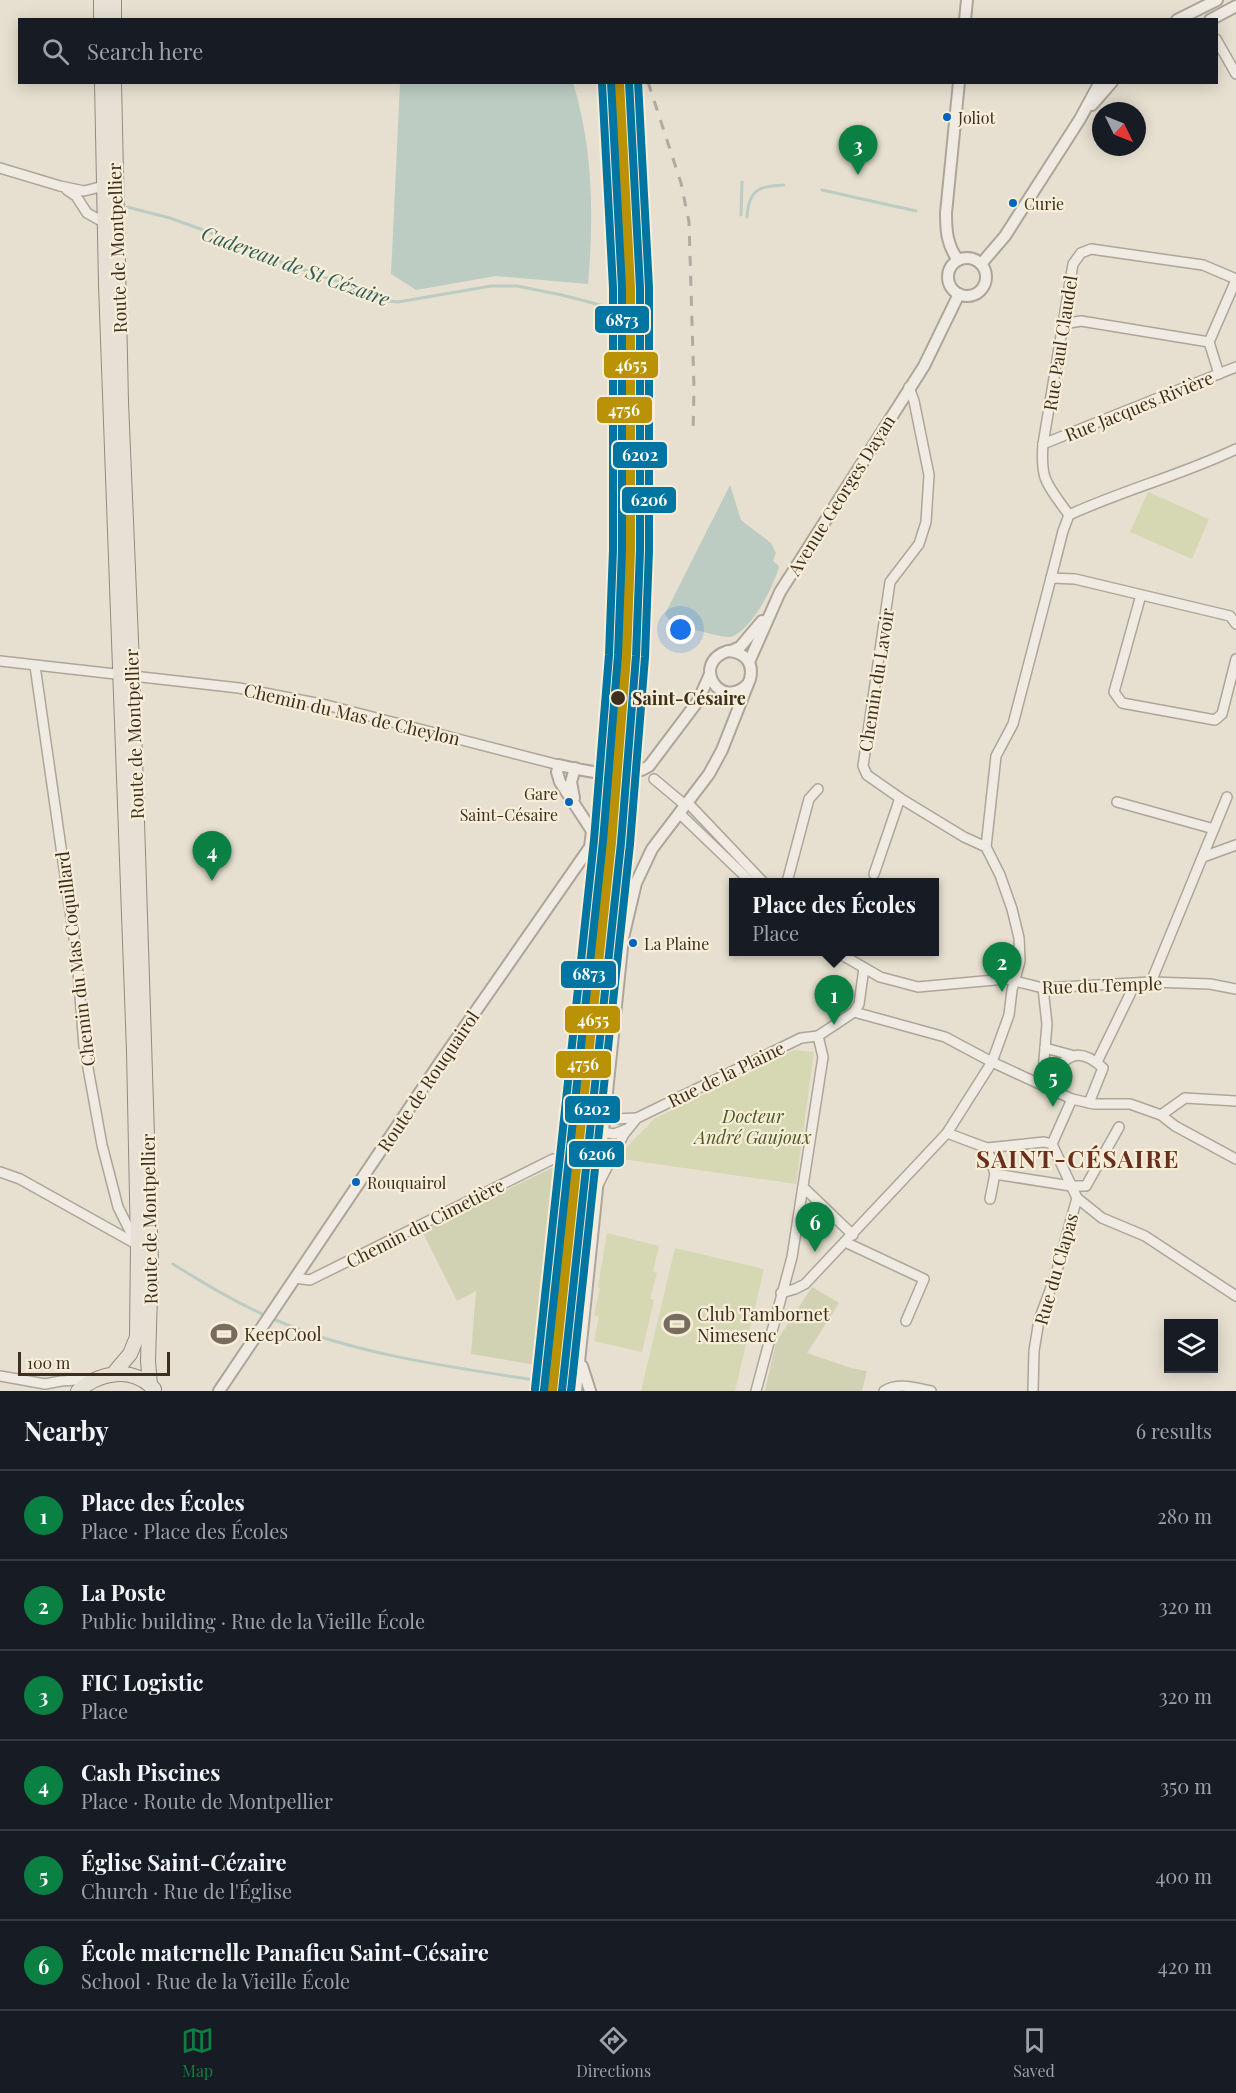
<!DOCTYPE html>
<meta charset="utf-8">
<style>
body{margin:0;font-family:"Playfair Display",serif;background:#242831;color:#f1f3f6}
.controls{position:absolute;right:18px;bottom:18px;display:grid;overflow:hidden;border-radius:0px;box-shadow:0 3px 15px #0003}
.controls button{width:54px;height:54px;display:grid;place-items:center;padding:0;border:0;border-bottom:2px solid #363941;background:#171b24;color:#f1f3f6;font:30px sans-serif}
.compass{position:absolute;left:1092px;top:102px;width:54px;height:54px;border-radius:50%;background:#171b24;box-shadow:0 3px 15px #0003;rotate:133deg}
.scale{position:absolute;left:18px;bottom:15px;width:152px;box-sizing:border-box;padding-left:6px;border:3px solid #3d2e20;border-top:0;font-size:16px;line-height:21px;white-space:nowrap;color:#3d2e20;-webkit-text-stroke:4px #f7eed8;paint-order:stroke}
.you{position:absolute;left:681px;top:630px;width:21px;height:21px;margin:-15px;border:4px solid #fff;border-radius:50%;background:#1a73e8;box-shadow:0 0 0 9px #1a73e833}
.badge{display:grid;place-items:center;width:39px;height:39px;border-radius:50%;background:#0b8043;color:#fff;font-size:20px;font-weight:700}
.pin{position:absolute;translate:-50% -50px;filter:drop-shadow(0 2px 3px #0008)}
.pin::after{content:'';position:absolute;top:32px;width:21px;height:18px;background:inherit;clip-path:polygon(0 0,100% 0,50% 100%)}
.popup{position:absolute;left:729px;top:878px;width:210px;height:78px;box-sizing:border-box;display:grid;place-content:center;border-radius:0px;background:#171b24;filter:drop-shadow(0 2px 4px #0005);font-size:20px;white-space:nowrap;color:#9ea1a6}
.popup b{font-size:22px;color:#f1f3f6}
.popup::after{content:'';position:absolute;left:50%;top:100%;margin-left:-12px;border:12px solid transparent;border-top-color:#171b24}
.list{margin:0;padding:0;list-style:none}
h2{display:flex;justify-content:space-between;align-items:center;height:78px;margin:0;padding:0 24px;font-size:26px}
h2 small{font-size:20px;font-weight:400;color:#9ea1a6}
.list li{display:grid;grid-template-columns:39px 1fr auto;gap:18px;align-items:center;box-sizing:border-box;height:90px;padding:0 24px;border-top:2px solid #363941}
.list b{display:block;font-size:22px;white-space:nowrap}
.list p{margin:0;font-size:20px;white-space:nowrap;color:#9ea1a6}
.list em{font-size:20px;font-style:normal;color:#9ea1a6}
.icon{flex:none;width:33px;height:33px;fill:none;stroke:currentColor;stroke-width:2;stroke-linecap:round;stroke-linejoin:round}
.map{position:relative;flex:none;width:1236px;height:1391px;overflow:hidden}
.search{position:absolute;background:#171b24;box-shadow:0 3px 15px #0003;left:18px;right:18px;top:18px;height:66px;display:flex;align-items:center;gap:15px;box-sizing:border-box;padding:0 21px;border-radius:0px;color:#9ea1a6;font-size:22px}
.sheet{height:618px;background:#171b24}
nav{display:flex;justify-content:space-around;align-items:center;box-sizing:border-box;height:84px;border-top:2px solid #363941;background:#171b24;font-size:16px;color:#9ea1a6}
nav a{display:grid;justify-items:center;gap:3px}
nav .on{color:#0b8043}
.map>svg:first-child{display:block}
.green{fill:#d6d7b3}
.cemetery{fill:#d1d1b3}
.water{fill:#bcccc2}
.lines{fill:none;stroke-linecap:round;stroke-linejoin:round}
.stream{stroke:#bcccc2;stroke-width:3}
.minor-casing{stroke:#ada599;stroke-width:12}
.tertiary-casing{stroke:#ada599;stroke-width:14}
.primary-casing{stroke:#928b80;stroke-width:16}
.minor{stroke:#efebe3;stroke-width:9}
.tertiary{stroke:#efebe3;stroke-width:10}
.primary{stroke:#e6e1d4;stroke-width:14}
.rail{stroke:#afaaa2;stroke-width:3;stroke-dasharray:10 10;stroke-linecap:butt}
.rail-1-casing{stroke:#f7eed8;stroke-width:12}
.rail-2-casing{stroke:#f7eed8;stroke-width:12}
.rail-3-casing{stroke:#f7eed8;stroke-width:12}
.rail-4-casing{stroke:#f7eed8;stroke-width:12}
.rail-5-casing{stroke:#f7eed8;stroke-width:12}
.rail-6-casing{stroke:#f7eed8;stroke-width:12}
.rail-1{stroke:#b99206;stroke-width:8}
.rail-2{stroke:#b99206;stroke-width:8}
.rail-3{stroke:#0075a1;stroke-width:8}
.rail-4{stroke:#0075a1;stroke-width:8}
.rail-5{stroke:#0075a1;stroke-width:8}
.rail-6{stroke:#0075a1;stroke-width:8}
.bus-dot{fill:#0065bd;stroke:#f7eed8;stroke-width:2}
.stop-dot{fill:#3d2e20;stroke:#f7eed8;stroke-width:2}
.labels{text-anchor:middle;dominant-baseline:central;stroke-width:4.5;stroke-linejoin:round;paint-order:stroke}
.bus-label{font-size:16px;fill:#3d2e20;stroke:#f7eed8;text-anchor:start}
.street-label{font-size:18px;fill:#3d2e20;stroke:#f7eed8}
.stop-label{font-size:18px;font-weight:bold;fill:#3d2e20;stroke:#f7eed8;text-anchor:start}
.park-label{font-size:18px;font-style:italic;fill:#4d5a26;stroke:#f7eed8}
.poi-label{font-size:18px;fill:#3d2e20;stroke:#f7eed8;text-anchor:start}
.water-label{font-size:20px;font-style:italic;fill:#2f5d5a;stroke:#f7eed8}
.district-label{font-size:24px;font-weight:bold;letter-spacing:1.5px;fill:#6b2e1e;stroke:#f7eed8}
.line-badge{stroke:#f7eed8;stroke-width:2}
.badge-label{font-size:16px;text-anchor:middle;font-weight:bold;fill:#fff}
</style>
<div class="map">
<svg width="1236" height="1391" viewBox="0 0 1236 1391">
<rect width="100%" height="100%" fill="#e7e0d1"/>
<g class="green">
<polygon points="1148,492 1209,519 1192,559 1130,532"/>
<polygon points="794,1050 814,1052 796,1184 622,1159 623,1151 654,1119"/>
<polygon points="607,1233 659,1246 653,1271 657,1273 650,1299 654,1300 642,1352 594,1341 599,1317 594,1315 600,1288 598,1287"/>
<polygon points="675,1248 764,1269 735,1391 641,1391"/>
</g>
<g class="cemetery">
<polygon points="560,1164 536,1365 471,1354 476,1291 457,1301 422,1231"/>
<polygon points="812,1287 839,1303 807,1353 851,1368 867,1371 862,1391 765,1391 776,1342"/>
</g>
<g class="water">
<path d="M400,83H573C593,147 594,217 588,284L496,276L416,290L391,274Z"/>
<path d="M730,485L741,520L771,543L776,553L773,561L779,566C775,585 750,633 730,637C722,638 682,626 671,623L665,614Z"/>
</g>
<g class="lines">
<g class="stream">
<polyline points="822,190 916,211"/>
<polyline points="127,207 170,218 242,244 249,251 351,286 379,300 398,302 491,286 517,286 562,295 608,307"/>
<polyline points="741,215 742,182"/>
<path d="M747,217C749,189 759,186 784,185"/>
<path d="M173,1264C206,1285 242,1306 278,1321C364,1358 474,1370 567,1385"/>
</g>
<g class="minor-casing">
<g id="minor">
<polyline points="1216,39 1236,74"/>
<polyline points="0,168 60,186 84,191 104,186"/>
<polyline points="67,190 76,196 87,213 105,223"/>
<polyline points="1063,324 1081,321 1209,342"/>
<polyline points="1219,374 1209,342 1236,280"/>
<polyline points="1043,444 1236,367"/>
<path d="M1069,515C1048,485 1040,482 1043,444L1073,264L1081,253L1091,249L1203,265L1236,279"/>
<path d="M1051,578L1063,531L1069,515C1123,490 1182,475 1236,449"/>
<polyline points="1141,595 1114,692 1122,703 1215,720 1222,714 1236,659"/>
<polyline points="0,661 239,688 326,705 559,765"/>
<polyline points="35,666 77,959 84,1046 102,1145 118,1207 135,1241"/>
<polyline points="654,779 685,805"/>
<polyline points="687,802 763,882"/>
<polyline points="1117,802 1214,829"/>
<polyline points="679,813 751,882"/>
<polyline points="986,847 996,756 1013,724 1051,578 1075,579 1230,616 1236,624"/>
<polyline points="1203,857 1236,845"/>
<polyline points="874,874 900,798"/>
<polyline points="787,882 809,799 818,789"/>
<polyline points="837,952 880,977 918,987 1006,979 1043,988 1151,982 1210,984 1236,989"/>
<polyline points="1151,982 1227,797"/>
<polyline points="854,1012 945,1037 992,1062 1072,1099 1094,1104 1130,1104 1161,1115 1175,1126 1236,1159"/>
<polyline points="1045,1048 1071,1055"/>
<polyline points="1097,1062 1135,984"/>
<path d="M1042,1084C1064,1062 1073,1041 1103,1068L1089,1103"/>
<polyline points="1042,1084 1047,1024 1043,988"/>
<polyline points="1161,1115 1185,1098 1236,1101"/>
<polyline points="604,1116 615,1119 637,1118"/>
<polyline points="602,1132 614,1134 627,1129"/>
<polyline points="947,1133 987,1148 1044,1142 1052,1144 1072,1099"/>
<polyline points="987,1148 995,1174 990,1199"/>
<polyline points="0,1172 20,1179 138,1245"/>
<polyline points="995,1174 1071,1186 1086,1186 1119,1127"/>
<polyline points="599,1183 624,1134 637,1118 801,1038 818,1036 854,1012 859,1004 864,968"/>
<polyline points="803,1187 853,1235"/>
<polyline points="1077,1198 1102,1218 1145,1236 1236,1296"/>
<polyline points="845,1242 924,1279 906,1321"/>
<polyline points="295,1278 310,1280 553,1159"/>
<polyline points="781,1293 795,1289 805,1284 947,1133 992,1062 1009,1015 1012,990 1020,961 1019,938 1012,909 1000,875 986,847 964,837 900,798 867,775 863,766 890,582 919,544 926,522 929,475 914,401 909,387"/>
<polyline points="0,1376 45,1384 61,1381 92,1379"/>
<polyline points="756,1391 792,1257 823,1057 818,1036"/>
<path d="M884,1391C898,1382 916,1388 931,1391"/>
<polyline points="1033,1391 1034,1351 1039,1320 1056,1274 1077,1198 1052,1144"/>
</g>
</g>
<g class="tertiary-casing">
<g id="tertiary">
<polyline points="965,20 967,0"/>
<polyline points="1177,20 1217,0"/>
<polyline points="1210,20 1236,6"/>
<polyline points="1092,105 1112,82"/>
<circle cx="967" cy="277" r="19"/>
<path d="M958,260C947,245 946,231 946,213L959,82"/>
<polyline points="981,264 1005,236 1080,119 1100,82"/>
<polyline points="731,651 740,647 762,621"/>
<polyline points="749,662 780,592 924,366 959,294"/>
<polyline points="574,798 571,782 575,768"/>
<polyline points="582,1366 590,1391"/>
<path d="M219,1391L441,1061L590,847L592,831L560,782L557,772L559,765C584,771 627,781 649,766L698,701L710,674"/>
<path d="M576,1391L623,938L636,883L652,849L709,774L722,750L750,679C754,663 745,652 728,651C690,663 720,712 748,684"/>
</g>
</g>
<g class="primary-casing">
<g id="primary">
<polyline points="101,0 101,20"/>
<polyline points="114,0 114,20"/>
<polyline points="102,82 106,285 134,1051 138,1245 137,1337 130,1354 114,1373"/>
<polyline points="114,82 121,402 132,664 151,1262 148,1361 150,1385"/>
<path d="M78,1391C100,1372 132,1366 154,1389"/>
</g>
</g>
<use href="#minor" class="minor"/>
<use href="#tertiary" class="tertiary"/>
<use href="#primary" class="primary"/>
<polyline class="rail" points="648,82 681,183 689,222 694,388 693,433"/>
<g class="rail-1-casing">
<polyline id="rail-1" points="548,1391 607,842 623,624 625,289 614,82"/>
</g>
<g class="rail-2-casing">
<polyline id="rail-2" points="553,1391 612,842 627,656 631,550 631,288 620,82"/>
</g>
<g class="rail-3-casing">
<polyline id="rail-3" points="562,1391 621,843 636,656 640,550 640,288 629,82"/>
</g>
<g class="rail-4-casing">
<polyline id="rail-4" points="544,1390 603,841 618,655 622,550 622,288 611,82"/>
</g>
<g class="rail-5-casing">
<polyline id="rail-5" points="571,1391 630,844 645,657 649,550 649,288 638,82"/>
</g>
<g class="rail-6-casing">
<polyline id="rail-6" points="535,1389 594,840 609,655 613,550 613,288 602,83"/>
</g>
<use href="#rail-1" class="rail-1"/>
<use href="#rail-2" class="rail-2"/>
<use href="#rail-3" class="rail-3"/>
<use href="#rail-4" class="rail-4"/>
<use href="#rail-5" class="rail-5"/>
<use href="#rail-6" class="rail-6"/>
</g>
<defs>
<g id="stadium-bare" transform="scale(2.07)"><path d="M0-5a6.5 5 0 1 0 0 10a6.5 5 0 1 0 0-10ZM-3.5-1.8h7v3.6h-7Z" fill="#786c5e" stroke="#f7eed8" stroke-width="2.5" paint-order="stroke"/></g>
</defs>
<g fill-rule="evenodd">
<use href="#stadium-bare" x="677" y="1324"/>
<use href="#stadium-bare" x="224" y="1334"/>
</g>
<g class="bus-dot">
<circle cx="947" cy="117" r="5"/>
<circle cx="1013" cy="203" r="5"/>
<circle cx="569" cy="802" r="5"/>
<circle cx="633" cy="943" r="5"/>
<circle cx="356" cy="1182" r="5"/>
</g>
<circle class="stop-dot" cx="618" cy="698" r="8"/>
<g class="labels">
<g class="bus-label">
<text x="958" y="117">Joliot</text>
<text x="1024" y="203">Curie</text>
<text x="558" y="793" text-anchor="end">Gare<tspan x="558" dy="21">Saint-Césaire</tspan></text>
<text x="644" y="943">La Plaine</text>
<text x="367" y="1182">Rouquairol</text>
</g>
<g class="street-label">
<text transform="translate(117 248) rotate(-92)">Route de Montpellier</text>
<text transform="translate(1060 343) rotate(-81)">Rue Paul Claudel</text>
<text transform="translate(1139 406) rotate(-22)">Rue Jacques Rivière</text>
<text transform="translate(841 495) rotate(-58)">Avenue Georges Dayan</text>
<text transform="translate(876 680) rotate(-81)">Chemin du Lavoir</text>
<text transform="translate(352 714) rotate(13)">Chemin du Mas de Cheylon</text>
<text transform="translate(134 734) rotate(-92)">Route de Montpellier</text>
<text transform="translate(75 959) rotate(-97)">Chemin du Mas Coquillard</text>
<text transform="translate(1102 985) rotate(-2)">Rue du Temple</text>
<text transform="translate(726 1074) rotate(-26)">Rue de la Plaine</text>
<text transform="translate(428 1081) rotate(-56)">Route de Rouquairol</text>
<text transform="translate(149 1219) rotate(-91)">Route de Montpellier</text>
<text transform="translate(425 1223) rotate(-27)">Chemin du Cimetière</text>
<text transform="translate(1056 1269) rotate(-74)">Rue du Clapas</text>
</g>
<g class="stop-label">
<text x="632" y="698">Saint-Césaire</text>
</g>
<g class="park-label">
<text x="753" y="1116">Docteur<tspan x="753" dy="21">André Gaujoux</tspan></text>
</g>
<g class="poi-label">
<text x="697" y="1314">Club Tambornet<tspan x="697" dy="21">Nimesenc</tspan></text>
<text x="244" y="1334">KeepCool</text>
</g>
<g class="water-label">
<text transform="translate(296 265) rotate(20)">Cadereau de St Cézaire</text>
</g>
<g class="district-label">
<text x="1078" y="1158">SAINT-CÉSAIRE</text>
</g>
</g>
<g class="line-badge">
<rect x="594" y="305" width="56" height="29" rx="6" fill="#0075a1"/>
<rect x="603" y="351" width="56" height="28" rx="6" fill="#b99206"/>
<rect x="596" y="396" width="57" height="28" rx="6" fill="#b99206"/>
<rect x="612" y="441" width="56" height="28" rx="6" fill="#0075a1"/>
<rect x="621" y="486" width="56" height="28" rx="6" fill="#0075a1"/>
<rect x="560" y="960" width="57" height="29" rx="6" fill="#0075a1"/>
<rect x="564" y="1005" width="57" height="29" rx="6" fill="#b99206"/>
<rect x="555" y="1050" width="57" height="29" rx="6" fill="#b99206"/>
<rect x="564" y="1095" width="57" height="29" rx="6" fill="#0075a1"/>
<rect x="568" y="1140" width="57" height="28" rx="6" fill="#0075a1"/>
</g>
<g class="badge-label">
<text x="622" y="326">6873</text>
<text x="631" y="371">4655</text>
<text x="624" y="416">4756</text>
<text x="640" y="461">6202</text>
<text x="649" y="506">6206</text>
<text x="589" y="980">6873</text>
<text x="593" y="1026">4655</text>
<text x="583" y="1070">4756</text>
<text x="592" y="1115">6202</text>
<text x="597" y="1160">6206</text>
</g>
</svg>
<div class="controls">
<button><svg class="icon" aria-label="layers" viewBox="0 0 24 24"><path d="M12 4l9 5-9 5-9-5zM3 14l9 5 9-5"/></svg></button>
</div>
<svg class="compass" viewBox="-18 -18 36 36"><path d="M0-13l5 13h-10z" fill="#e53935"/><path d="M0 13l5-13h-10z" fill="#9ea1a6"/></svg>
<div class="scale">100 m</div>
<div class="you"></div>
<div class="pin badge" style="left:834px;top:1025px">1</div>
<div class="popup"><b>Place des Écoles</b>Place</div>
<div class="pin badge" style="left:1002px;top:992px">2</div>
<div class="pin badge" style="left:858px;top:175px">3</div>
<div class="pin badge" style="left:212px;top:881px">4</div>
<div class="pin badge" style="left:1053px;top:1107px">5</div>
<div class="pin badge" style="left:815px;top:1252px">6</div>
<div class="search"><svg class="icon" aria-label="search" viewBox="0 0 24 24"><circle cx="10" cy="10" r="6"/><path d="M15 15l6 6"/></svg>Search here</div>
</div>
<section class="sheet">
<h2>Nearby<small>6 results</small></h2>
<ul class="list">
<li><span class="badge">1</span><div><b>Place des Écoles</b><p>Place · Place des Écoles</p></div><em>280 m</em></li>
<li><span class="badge">2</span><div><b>La Poste</b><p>Public building · Rue de la Vieille École</p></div><em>320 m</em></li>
<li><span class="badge">3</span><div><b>FIC Logistic</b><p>Place</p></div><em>320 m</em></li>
<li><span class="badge">4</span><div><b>Cash Piscines</b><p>Place · Route de Montpellier</p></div><em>350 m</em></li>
<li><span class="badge">5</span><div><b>Église Saint-Cézaire</b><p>Church · Rue de l'Église</p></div><em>400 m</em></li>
<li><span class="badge">6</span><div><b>École maternelle Panafieu Saint-Césaire</b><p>School · Rue de la Vieille École</p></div><em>420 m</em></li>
</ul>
</section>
<nav>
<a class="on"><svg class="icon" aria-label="map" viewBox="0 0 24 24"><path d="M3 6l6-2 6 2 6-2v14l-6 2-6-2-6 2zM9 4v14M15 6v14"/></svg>Map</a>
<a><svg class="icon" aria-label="directions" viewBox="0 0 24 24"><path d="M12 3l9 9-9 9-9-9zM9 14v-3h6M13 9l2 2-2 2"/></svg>Directions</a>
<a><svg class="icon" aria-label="saved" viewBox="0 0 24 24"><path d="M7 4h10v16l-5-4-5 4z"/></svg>Saved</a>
</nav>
